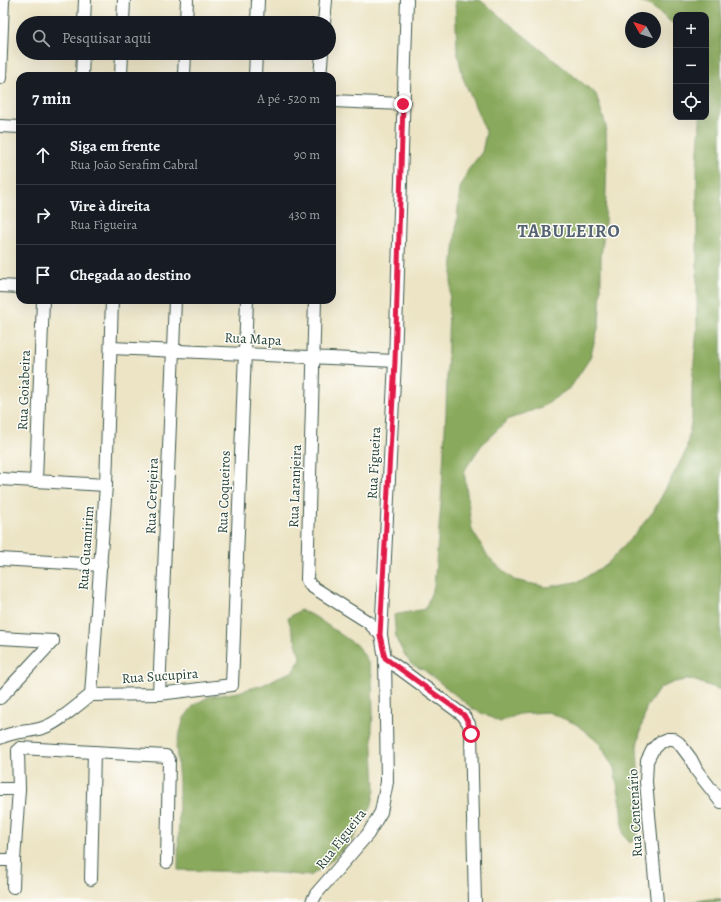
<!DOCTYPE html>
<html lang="pt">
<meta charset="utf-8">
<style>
body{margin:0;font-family:Alegreya,serif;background:#242831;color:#f1f3f6}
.controls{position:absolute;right:12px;top:12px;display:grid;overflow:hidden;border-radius:8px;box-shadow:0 4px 16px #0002}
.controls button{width:36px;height:36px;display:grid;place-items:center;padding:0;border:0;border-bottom:1px solid #363941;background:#171b24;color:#f1f3f6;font:20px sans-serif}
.compass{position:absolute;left:625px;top:12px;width:36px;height:36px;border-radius:50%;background:#171b24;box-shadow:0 4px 16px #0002;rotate:309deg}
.stop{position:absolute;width:12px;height:12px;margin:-9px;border:3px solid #e11d48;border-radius:50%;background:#fff}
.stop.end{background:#e11d48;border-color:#fff;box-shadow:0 1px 4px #0008}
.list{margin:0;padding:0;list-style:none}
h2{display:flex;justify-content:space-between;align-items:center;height:52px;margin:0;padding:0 16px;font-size:17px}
h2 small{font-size:13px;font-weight:400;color:#9ea1a6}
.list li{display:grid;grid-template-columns:26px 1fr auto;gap:12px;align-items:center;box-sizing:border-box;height:60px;padding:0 16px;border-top:1px solid #363941}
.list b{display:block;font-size:15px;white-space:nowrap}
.list p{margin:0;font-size:13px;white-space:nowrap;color:#9ea1a6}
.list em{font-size:13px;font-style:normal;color:#9ea1a6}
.icon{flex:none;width:22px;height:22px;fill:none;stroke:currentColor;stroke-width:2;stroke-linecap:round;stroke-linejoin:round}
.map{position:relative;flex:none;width:721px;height:902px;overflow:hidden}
.search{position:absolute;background:#171b24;box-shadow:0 4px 16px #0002;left:16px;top:16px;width:320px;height:44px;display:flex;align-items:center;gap:10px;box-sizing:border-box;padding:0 14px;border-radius:22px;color:#9ea1a6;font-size:15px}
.panel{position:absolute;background:#171b24;box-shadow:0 4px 16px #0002;left:16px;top:72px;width:320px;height:232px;border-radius:12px}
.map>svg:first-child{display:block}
.forest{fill:#89a95c;stroke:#547348}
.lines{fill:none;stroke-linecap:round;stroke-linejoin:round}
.minor-casing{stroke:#3e564a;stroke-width:14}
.minor{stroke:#fff;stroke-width:12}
.route{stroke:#e11d48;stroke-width:5}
.labels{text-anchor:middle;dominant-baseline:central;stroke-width:3;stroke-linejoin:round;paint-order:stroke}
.street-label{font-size:14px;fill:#1f3d34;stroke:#fdfcf7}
.district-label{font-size:18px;font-weight:bold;letter-spacing:1px;fill:#556472;stroke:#fdfcf7}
</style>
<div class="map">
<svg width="721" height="902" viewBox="0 0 721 902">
<rect width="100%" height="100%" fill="#fdfcf7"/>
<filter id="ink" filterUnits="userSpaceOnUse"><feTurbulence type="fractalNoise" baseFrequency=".025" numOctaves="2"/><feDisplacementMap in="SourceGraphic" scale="8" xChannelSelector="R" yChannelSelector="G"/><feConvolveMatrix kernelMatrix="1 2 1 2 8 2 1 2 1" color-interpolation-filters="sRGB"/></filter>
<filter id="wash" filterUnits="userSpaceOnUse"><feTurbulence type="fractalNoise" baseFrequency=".012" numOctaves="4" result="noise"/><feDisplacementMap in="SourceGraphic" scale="16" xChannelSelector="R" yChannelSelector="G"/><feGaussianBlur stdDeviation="0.9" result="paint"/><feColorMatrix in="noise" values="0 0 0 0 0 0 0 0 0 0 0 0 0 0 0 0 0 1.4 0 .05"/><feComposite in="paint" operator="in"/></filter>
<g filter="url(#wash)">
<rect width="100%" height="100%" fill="#ece4c5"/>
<g class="forest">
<polygon points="455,0 480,0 596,94 606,126 607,160 605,223 601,257 601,291 599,325 590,358 571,387 542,407 509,419 483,443 464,471 472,530 489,558 514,580 547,587 580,581 608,563 632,537 653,512 686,451 692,418 692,385 697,328 697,167 700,122 700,117 706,117 706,15 676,15 676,26 651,6 635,0 721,0 721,690 690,679 675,682 660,688 646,708 637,746 641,823 636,839 630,843 623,834 622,809 614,768 599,743 576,724 548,712 519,714 500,722 473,709 424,670 411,664 403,652 396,639 394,615 425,609 434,586 441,504 446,412 449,303 460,188 468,170 482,152 486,132 463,78 457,50"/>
<polygon points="300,610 314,616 359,647 367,660 372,675 373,714 372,729 375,789 372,804 367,817 350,843 324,867 310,876 279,873 178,870 179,782 176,746 184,718 194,705 208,697 238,692 263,685 278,677 292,672 301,659 288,618"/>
<polygon points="710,899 721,899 721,902 691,902"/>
</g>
</g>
<g filter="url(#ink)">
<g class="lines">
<g class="minor-casing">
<g id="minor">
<polyline points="84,23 85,0"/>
<polyline points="123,23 124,0"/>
<polyline points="186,23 187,0"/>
<polyline points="257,23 258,0"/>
<polyline points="324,23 326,0"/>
<polyline points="82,76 83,53"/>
<polyline points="121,76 122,53"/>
<polyline points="184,76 185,53"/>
<polyline points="255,76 256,53"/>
<polyline points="320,76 322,53"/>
<polyline points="0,78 3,0"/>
<polyline points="332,101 403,104"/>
<polyline points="0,126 20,127"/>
<polyline points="0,286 20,287"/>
<polyline points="315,300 307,580 311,586 368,622 381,635"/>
<polyline points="111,348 395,361"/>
<polyline points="0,479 106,485"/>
<polyline points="36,480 43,300"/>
<polyline points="0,559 101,565"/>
<polyline points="0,638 53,641"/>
<polyline points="385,658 463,715 469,724 471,734 475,902"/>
<polyline points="159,694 175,300"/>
<polyline points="91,695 159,694 232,685 247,300"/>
<polyline points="0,698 53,641"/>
<path d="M0,738C14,730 30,733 45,727C60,722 78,704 91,695L106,485L112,300"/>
<polyline points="0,789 19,789"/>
<polyline points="0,860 14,860"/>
<polyline points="91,879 94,752"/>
<polyline points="13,887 14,860 19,789 18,752 18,750 20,748 166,756 169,760 167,862"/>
<polyline points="312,902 316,894 368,834 381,812 387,782 385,658 381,635 395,361 407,0"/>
<polyline points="657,902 646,782 647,761 653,749 660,742 667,739 673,739 679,743 691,759 697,771 721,802"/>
</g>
</g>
<use href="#minor" class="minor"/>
</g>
</g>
<g class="lines" filter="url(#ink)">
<polyline class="route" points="403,104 395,361 380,635 385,658 464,715 469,724 471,734"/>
</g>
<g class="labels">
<g class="street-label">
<text transform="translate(253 339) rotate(3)">Rua Mapa</text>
<text transform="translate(24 390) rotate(-88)">Rua Goiabeira</text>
<text transform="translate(374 463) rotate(-87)">Rua Figueira</text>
<text transform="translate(295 486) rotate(-88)">Rua Laranjeira</text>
<text transform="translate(224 492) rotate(-88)">Rua Coqueiros</text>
<text transform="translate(152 496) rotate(-88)">Rua Cerejeira</text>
<text transform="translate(86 548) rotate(-86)">Rua Guamirim</text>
<text transform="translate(160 676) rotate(-4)">Rua Sucupira</text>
<text transform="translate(635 813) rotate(-93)">Rua Centenário</text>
<text transform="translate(341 839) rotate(-52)">Rua Figueira</text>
</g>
<g class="district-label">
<text x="569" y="231">TABULEIRO</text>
</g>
</g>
</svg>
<div class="controls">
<button>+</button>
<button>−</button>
<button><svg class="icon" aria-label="locate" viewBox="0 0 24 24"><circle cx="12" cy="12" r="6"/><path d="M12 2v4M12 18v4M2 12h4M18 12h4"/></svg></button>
</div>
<svg class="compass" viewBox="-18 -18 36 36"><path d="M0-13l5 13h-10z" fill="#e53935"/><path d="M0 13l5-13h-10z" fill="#9ea1a6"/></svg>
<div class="stop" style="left:471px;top:734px"></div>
<div class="stop end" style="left:403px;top:104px"></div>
<div class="search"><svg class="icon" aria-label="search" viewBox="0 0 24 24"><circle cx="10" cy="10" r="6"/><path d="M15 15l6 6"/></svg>Pesquisar aqui</div>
<section class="panel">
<h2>7 min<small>A pé · 520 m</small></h2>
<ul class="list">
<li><svg class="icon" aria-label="ahead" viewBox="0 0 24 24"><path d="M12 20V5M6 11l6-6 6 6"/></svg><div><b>Siga em frente</b><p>Rua João Serafim Cabral</p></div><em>90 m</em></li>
<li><svg class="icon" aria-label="right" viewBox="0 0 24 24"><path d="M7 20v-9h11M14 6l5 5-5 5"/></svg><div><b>Vire à direita</b><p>Rua Figueira</p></div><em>430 m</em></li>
<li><svg class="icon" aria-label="arrive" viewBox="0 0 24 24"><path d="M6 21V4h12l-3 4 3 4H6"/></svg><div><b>Chegada ao destino</b></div></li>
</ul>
</section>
</div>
